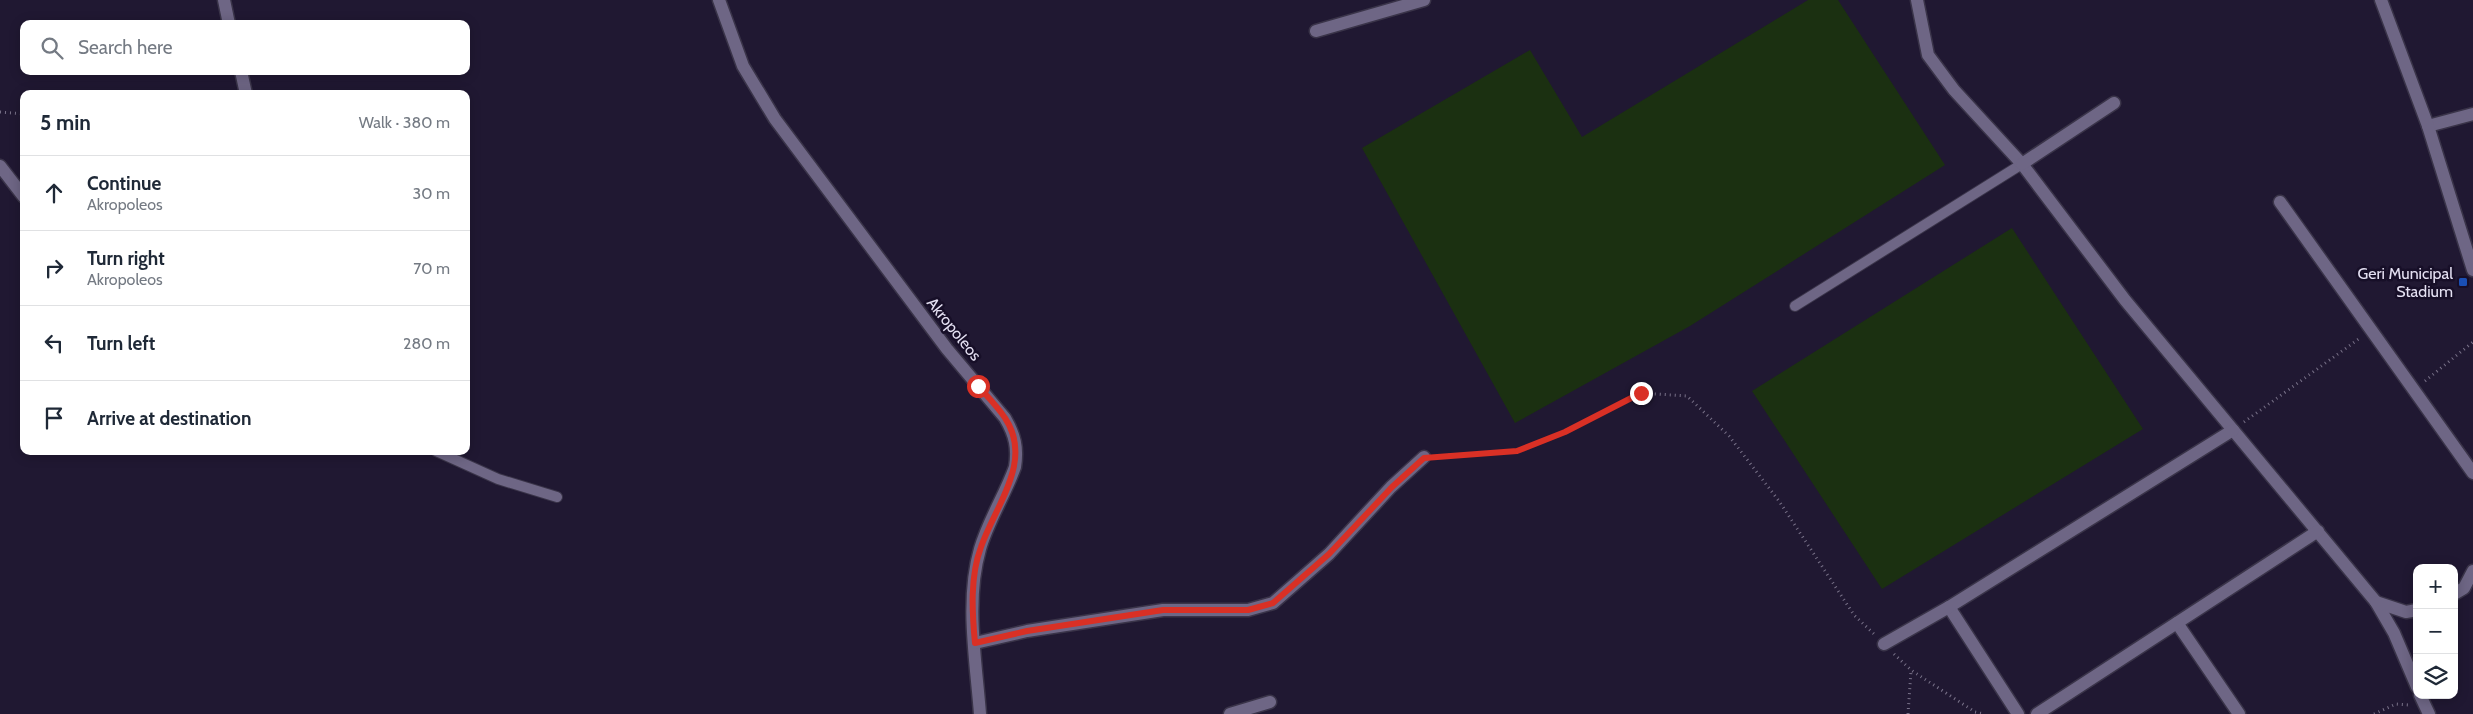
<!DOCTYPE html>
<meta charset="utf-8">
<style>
body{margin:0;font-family:Cabin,sans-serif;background:#f6f6f7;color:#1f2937}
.controls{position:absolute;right:15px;bottom:15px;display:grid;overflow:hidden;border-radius:10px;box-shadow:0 2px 12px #0003}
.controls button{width:45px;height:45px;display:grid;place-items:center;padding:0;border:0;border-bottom:1px solid #e0e1e3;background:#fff;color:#1f2937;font:25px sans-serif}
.stop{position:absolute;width:15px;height:15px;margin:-11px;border:4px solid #d93025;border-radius:50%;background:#fff}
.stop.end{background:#d93025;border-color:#fff;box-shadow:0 1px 5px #0008}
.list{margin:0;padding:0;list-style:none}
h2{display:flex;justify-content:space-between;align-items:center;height:65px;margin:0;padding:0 20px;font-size:21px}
h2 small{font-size:16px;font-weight:400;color:#747a83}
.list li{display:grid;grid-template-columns:32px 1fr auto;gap:15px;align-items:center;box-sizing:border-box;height:75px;padding:0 20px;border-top:1px solid #e0e1e3}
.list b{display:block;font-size:19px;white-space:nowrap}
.list p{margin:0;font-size:16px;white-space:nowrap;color:#747a83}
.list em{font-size:16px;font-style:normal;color:#747a83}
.icon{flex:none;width:28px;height:28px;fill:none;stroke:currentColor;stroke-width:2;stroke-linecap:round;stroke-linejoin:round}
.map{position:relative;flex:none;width:2473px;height:714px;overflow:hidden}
.search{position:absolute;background:#fff;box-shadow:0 2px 12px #0003;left:20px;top:20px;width:450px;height:55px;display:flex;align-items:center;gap:12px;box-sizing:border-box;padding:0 18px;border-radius:10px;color:#747a83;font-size:19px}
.panel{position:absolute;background:#fff;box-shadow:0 2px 12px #0003;left:20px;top:90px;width:450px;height:365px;border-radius:10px}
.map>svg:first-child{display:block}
.green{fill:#1b3011}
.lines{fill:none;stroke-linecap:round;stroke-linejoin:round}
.service-casing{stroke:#3a3449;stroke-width:12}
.minor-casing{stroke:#3a3449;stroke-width:15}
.secondary-casing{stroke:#3a3449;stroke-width:15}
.path{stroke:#797289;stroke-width:3;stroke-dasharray:1 4;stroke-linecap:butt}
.service{stroke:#6e6685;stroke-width:10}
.minor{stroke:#6e6685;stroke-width:12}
.secondary{stroke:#6e6685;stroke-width:12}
.route{stroke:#d93025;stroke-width:6}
.transit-dot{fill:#1a4fb4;stroke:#170f28;stroke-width:2}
.labels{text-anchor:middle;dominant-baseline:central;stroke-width:5;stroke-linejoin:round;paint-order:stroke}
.poi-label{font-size:16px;fill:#e5e1f3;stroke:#170f28;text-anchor:end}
.street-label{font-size:16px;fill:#e5e1f3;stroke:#170f28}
</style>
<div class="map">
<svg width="2473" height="714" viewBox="0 0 2473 714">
<rect width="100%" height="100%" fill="#201832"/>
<g class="green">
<polygon points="1808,0 1838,0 1945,165 1690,326 1515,423 1362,148 1530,50 1582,137"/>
<polygon points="2012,228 2143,429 1882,589 1752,391"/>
</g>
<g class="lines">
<g class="service-casing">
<g id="service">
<polyline points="1795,306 2022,164"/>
<polyline points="436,451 498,479 557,497"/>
</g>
</g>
<g class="minor-casing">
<g id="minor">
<polyline points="224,0 229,24"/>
<path d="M719,0L743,66L775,119L947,349L1005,418C1015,435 1018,448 1015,467C1005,495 988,521 980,549C965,601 976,661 980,714"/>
<polyline points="1917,0 1928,55 1954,90 2022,164 2125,300 2376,602 2394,633 2417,687"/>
<polyline points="1316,31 1424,0"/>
<polyline points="241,71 246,94"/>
<polyline points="2428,126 2473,114"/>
<polyline points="2022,164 2114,103"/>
<polyline points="0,166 24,197"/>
<polyline points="2280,202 2473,473"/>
<polyline points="2454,594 2464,588 2473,571"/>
<polyline points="2376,602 2406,612 2417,610"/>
<polyline points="1949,607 2018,714"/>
<polyline points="2177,623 2239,714"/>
<polyline points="975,643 1027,631 1163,610 1248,610 1273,603 1329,554 1391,487 1424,457"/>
<polyline points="1884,644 1949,607 2233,430"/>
<polyline points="2420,695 2429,714"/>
<polyline points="1230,714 1270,702"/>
<polyline points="2037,714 2318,531"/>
</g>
</g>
<g class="secondary-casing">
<polyline id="secondary" points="2381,0 2428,126 2473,270"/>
</g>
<g class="path">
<polyline points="0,112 24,114"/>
<polyline points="2425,381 2473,342"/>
<polyline points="2244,422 2360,338"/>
<polyline points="1438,456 1517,451 1565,432 1641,393 1687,396 1729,436 1779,501 1854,615 1874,634"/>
<polyline points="1894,654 1911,670 1975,712 1984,714"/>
<polyline points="1908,714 1911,671"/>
<polyline points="2374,714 2396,704 2409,705"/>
</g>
<use href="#service" class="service"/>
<use href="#minor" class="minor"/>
<use href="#secondary" class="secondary"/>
</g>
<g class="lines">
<path class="route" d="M978,386C987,396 998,407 1005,418C1034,461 995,506 981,547C970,576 972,612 975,643L1027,631L1163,610H1248L1273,603L1329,554L1392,487L1424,458L1517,451L1565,432L1641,393"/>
</g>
<rect class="transit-dot" x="2458" y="277" width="10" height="10" rx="2.5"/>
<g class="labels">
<g class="poi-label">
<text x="2453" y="273">Geri Municipal<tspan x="2453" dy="18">Stadium</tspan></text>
</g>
<g class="street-label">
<text transform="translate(954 329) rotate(51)">Akropoleos</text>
</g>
</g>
</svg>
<div class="controls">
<button>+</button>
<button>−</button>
<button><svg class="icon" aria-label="layers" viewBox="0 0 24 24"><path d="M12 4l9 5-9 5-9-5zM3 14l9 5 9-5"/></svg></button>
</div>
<div class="stop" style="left:978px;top:386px"></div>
<div class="stop end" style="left:1641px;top:393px"></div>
<div class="search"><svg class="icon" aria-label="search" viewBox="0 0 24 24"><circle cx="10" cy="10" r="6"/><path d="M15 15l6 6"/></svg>Search here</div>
<section class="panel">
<h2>5 min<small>Walk · 380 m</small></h2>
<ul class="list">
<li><svg class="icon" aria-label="ahead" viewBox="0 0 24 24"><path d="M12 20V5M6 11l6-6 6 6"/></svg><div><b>Continue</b><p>Akropoleos</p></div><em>30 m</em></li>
<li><svg class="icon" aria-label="right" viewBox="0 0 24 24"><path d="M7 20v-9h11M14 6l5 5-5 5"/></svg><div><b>Turn right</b><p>Akropoleos</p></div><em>70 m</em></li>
<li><svg class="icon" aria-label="left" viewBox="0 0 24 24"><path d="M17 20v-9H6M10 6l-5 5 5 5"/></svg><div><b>Turn left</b></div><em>280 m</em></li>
<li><svg class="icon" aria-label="arrive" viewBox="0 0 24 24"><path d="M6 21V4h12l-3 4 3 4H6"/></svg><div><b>Arrive at destination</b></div></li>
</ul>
</section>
</div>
